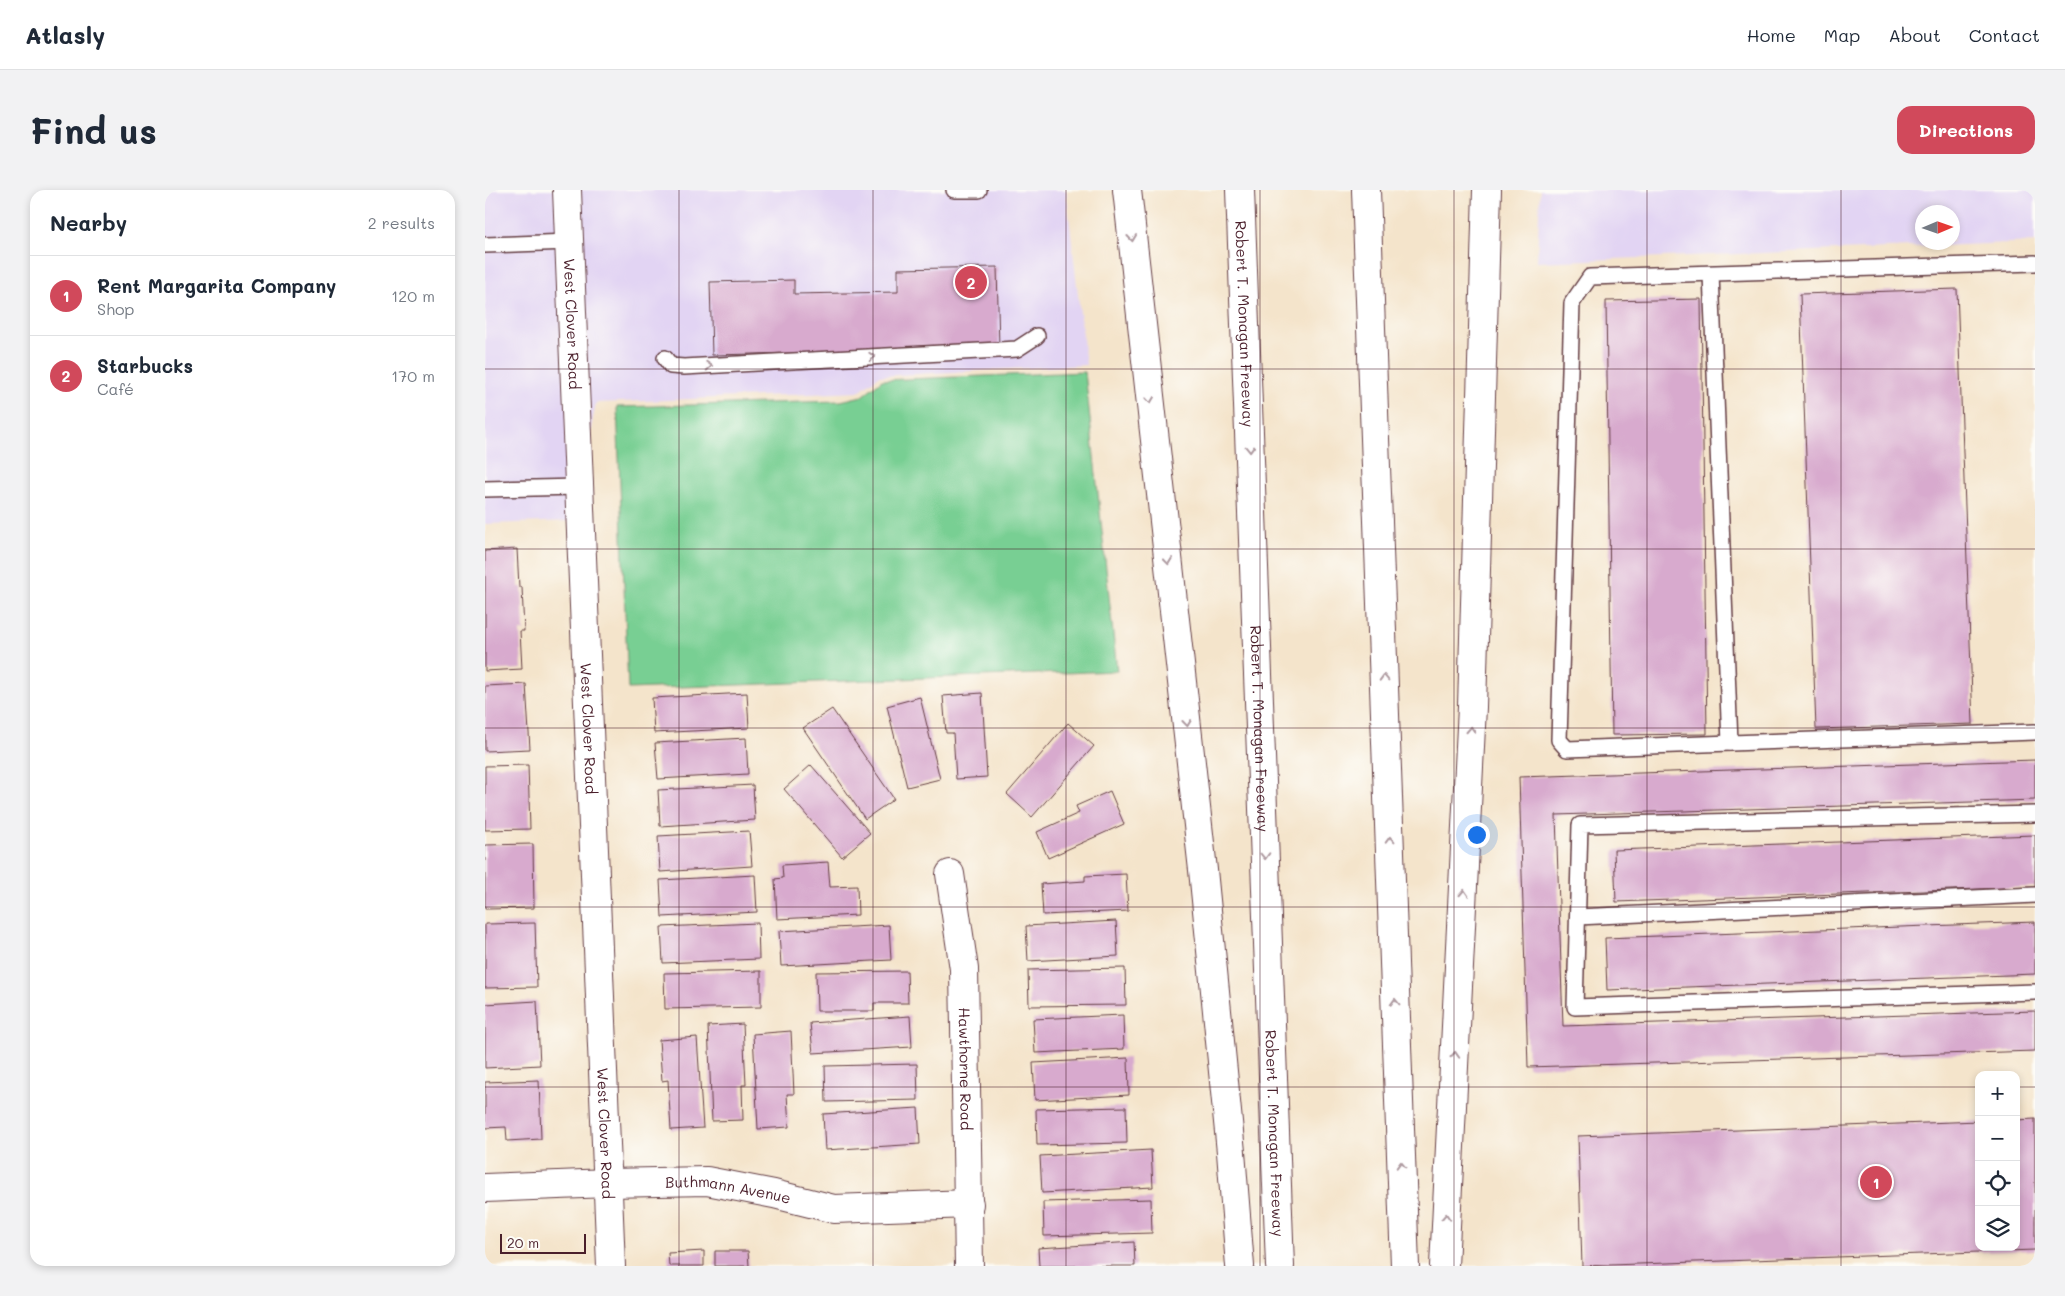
<!DOCTYPE html>
<meta charset="utf-8">
<style>
body{margin:0;font-family:Mali,sans-serif;background:#f2f2f3;color:#1f2937}
.controls{position:absolute;right:15px;bottom:15px;display:grid;overflow:hidden;border-radius:10px;box-shadow:0 2px 8px #0003}
.controls button{width:45px;height:45px;display:grid;place-items:center;padding:0;border:0;border-bottom:1px solid #e0e1e3;background:#fff;color:#1f2937;font:25px sans-serif}
.compass{position:absolute;left:1430px;top:15px;width:45px;height:45px;border-radius:50%;background:#fff;box-shadow:0 2px 8px #0003;rotate:88deg}
.scale{position:absolute;left:15px;bottom:12px;width:86px;box-sizing:border-box;padding-left:5px;border:2px solid #4a1f2b;border-top:0;font-size:14px;line-height:18px;white-space:nowrap;color:#4a1f2b;-webkit-text-stroke:4px #fdfcf7;paint-order:stroke}
.you{position:absolute;left:991px;top:644px;width:18px;height:18px;margin:-12px;border:4px solid #fff;border-radius:50%;background:#1a73e8;box-shadow:0 0 0 8px #1a73e833}
.badge{display:grid;place-items:center;width:32px;height:32px;border-radius:50%;background:#d1495b;color:#fff;font-size:16px;font-weight:700}
.pin{position:absolute;translate:-50% -50%;border:2px solid #fff;box-shadow:0 1px 5px #0006}
.list{margin:0;padding:0;list-style:none}
h2{display:flex;justify-content:space-between;align-items:center;height:65px;margin:0;padding:0 20px;font-size:21px}
h2 small{font-size:16px;font-weight:400;color:#747a83}
.list li{display:grid;grid-template-columns:32px 1fr auto;gap:15px;align-items:center;box-sizing:border-box;height:80px;padding:0 20px;border-top:1px solid #e0e1e3}
.list b{display:block;font-size:19px;white-space:nowrap}
.list p{margin:0;font-size:16px;white-space:nowrap;color:#747a83}
.list em{font-size:16px;font-style:normal;color:#747a83}
.icon{flex:none;width:28px;height:28px;fill:none;stroke:currentColor;stroke-width:2;stroke-linecap:round;stroke-linejoin:round}
.map{position:relative;flex:none;width:1550px;height:1076px;overflow:hidden;border-radius:15px}
header{display:flex;align-items:center;gap:30px;box-sizing:border-box;height:70px;padding:0 25px;background:#fff;border-bottom:1px solid #e0e1e3}
header strong{font-size:24px}
nav{display:flex;gap:28px;margin-inline-start:auto;font-size:18px}
.intro{display:flex;align-items:center;justify-content:space-between;box-sizing:border-box;height:120px;padding:0 30px}
h1{margin:0;font-size:35px}
.button{padding:12px 22px;border-radius:15px;background:#d1495b;color:#fff;font-size:18px;font-weight:700}
main{display:flex;gap:30px;padding:0 30px}
aside{flex:1;background:#fff;border-radius:15px;box-shadow:0 2px 8px #0003}
.map>svg:first-child{display:block}
.built{fill:#e2d4f3;fill-rule:evenodd}
.green{fill:#78cf93;stroke:#61775f}
.building{fill:#d8aace}
.lines{fill:none;stroke-linecap:round;stroke-linejoin:round}
.service-casing{stroke:#643d43;stroke-width:18}
.minor-casing{stroke:#643d43;stroke-width:30}
.tertiary-casing{stroke:#643d43;stroke-width:30}
.motorway-casing{stroke:#643d43;stroke-width:30}
.service{stroke:#fff;stroke-width:15}
.minor{stroke:#fff;stroke-width:28}
.tertiary{stroke:#fff;stroke-width:28}
.motorway{stroke:#fff;stroke-width:28}
.oneway{stroke:#ae9aa0}
.grid{fill:none;stroke:#4a1f2b;stroke-width:1;stroke-opacity:0.55}
.labels{text-anchor:middle;dominant-baseline:central;stroke-width:4;stroke-linejoin:round;paint-order:stroke}
.street-label{font-size:15px;fill:#4a1f2b;stroke:#fdfcf7}
</style>
<header>
<strong>Atlasly</strong>
<nav><a>Home</a><a>Map</a><a>About</a><a>Contact</a></nav>
</header>
<div class="intro"><h1>Find us</h1><a class="button">Directions</a></div>
<main>
<aside>
<h2>Nearby<small>2 results</small></h2>
<ul class="list">
<li><span class="badge">1</span><div><b>Rent Margarita Company</b><p>Shop</p></div><em>120 m</em></li>
<li><span class="badge">2</span><div><b>Starbucks</b><p>Café</p></div><em>170 m</em></li>
</ul>
</aside>
<div class="map">
<svg width="1550" height="1076" viewBox="0 0 1550 1076">
<rect width="100%" height="100%" fill="#fdfcf7"/>
<filter id="ink" filterUnits="userSpaceOnUse"><feTurbulence type="fractalNoise" baseFrequency=".02" numOctaves="2"/><feDisplacementMap in="SourceGraphic" scale="10" xChannelSelector="R" yChannelSelector="G"/><feConvolveMatrix kernelMatrix="1 2 1 2 8 2 1 2 1" color-interpolation-filters="sRGB"/></filter>
<filter id="wash" filterUnits="userSpaceOnUse"><feTurbulence type="fractalNoise" baseFrequency=".0096" numOctaves="4" result="noise"/><feDisplacementMap in="SourceGraphic" scale="20" xChannelSelector="R" yChannelSelector="G"/><feGaussianBlur stdDeviation="1.12" result="paint"/><feColorMatrix in="noise" values="0 0 0 0 0 0 0 0 0 0 0 0 0 0 0 0 0 1.4 0 .05"/><feComposite in="paint" operator="in"/></filter>
<g filter="url(#wash)">
<rect width="100%" height="100%" fill="#f4e4cb"/>
<g class="built">
<polygon points="0,0 581,0 601,175 394,186 373,202 111,213 87,331 0,334"/>
<path d="M1055,0H1550V52L1052,72ZM1438,22H1468V52H1438Z"/>
</g>
<polygon class="green" points="600,182 632,481 143,499 132,217 356,211 377,206 397,190"/>
<g id="blocks">
<g class="building">
<polygon points="512,77 514,158 227,165 225,92 309,90 309,104 413,102 413,79"/>
<polygon points="1472,99 1488,534 1331,539 1315,104"/>
<polygon points="1216,109 1222,544 1127,545 1121,111"/>
<polygon points="32,359 34,397 37,397 39,441 35,441 37,479 0,481 0,361"/>
<polygon points="41,494 45,559 0,561 0,496"/>
<polygon points="262,503 264,538 169,543 167,508"/>
<polygon points="497,503 502,587 471,589 468,543 461,543 458,506"/>
<polygon points="435,507 455,589 422,597 402,516"/>
<polygon points="347,519 409,609 380,629 318,538"/>
<polygon points="583,533 609,556 547,627 522,604"/>
<polygon points="261,548 263,584 173,589 170,553"/>
<polygon points="1550,570 1550,610 1071,625 1078,836 1550,821 1550,861 1043,877 1034,587"/>
<polygon points="43,575 45,639 0,640 0,576"/>
<polygon points="326,575 385,643 357,667 299,599"/>
<polygon points="268,595 270,630 175,636 173,600"/>
<polygon points="625,601 639,634 563,668 552,642 594,623 591,616"/>
<polygon points="264,641 267,676 175,682 173,646"/>
<polygon points="1550,645 1550,697 1131,712 1129,660"/>
<polygon points="48,654 49,718 0,719 0,655"/>
<polygon points="343,672 345,697 372,696 373,725 292,729 290,689 298,688 297,675"/>
<polygon points="641,684 643,721 558,725 556,694 600,691 600,686"/>
<polygon points="270,685 272,722 177,727 175,690"/>
<polygon points="631,731 633,766 543,771 541,736"/>
<polygon points="1550,732 1550,784 1122,800 1120,748"/>
<polygon points="50,733 52,797 0,798 0,734"/>
<polygon points="273,733 274,769 178,773 176,737"/>
<polygon points="404,735 406,770 296,776 294,741"/>
<polygon points="640,778 641,815 544,816 543,780"/>
<polygon points="276,781 276,817 180,819 179,783"/>
<polygon points="422,781 423,813 389,813 389,821 332,821 331,782"/>
<polygon points="52,811 55,875 0,878 0,814"/>
<polygon points="638,825 639,859 550,863 548,829"/>
<polygon points="425,826 427,857 328,863 325,833"/>
<polygon points="258,834 261,895 257,895 258,930 227,931 223,836"/>
<polygon points="306,841 309,904 302,904 304,937 273,939 268,844"/>
<polygon points="212,847 218,938 186,940 183,890 177,891 174,850"/>
<polygon points="643,868 644,905 550,910 548,873"/>
<polygon points="432,874 433,910 341,912 340,876"/>
<polygon points="54,890 56,949 22,951 21,937 0,938 0,892"/>
<polygon points="641,917 642,953 552,955 551,919"/>
<polygon points="433,918 435,954 340,960 338,924"/>
<polygon points="1550,929 1550,1060 1097,1076 1093,946 1494,931 1494,1057 1531,1057 1531,930"/>
<polygon points="666,960 668,997 557,1003 555,966"/>
<polygon points="666,1009 667,1043 559,1046 558,1012"/>
<polygon points="649,1052 650,1076 554,1076 553,1058"/>
<polygon points="219,1061 219,1076 184,1076 183,1063"/>
<polygon points="230,1061 263,1061 264,1076 230,1076"/>
</g>
</g>
</g>
<g filter="url(#ink)">
<use href="#blocks" fill-opacity="0" stroke="#643d43" stroke-width="1"/>
<g class="lines">
<g class="service-casing">
<g id="service">
<polyline points="469,0 494,0"/>
<polyline points="0,55 84,52"/>
<polyline points="1550,73 1105,87 1087,113 1074,550 1082,559 1550,542"/>
<polyline points="1226,84 1245,553"/>
<polyline points="180,168 186,176 199,177 532,159 552,146"/>
<polyline points="0,299 93,297"/>
<polyline points="1550,624 1095,635 1090,817 1550,802"/>
<polyline points="1093,727 1550,705"/>
</g>
</g>
<g class="minor-casing">
<g id="minor">
<path id="s1" d="M465,684L479,779L484,1076"/>
<path id="s2" d="M0,998L123,993L222,991L289,1004L349,1019L484,1014"/>
</g>
</g>
<g class="tertiary-casing">
<g id="tertiary">
<path id="s3" d="M82,0L126,1076"/>
</g>
</g>
<g class="motorway-casing">
<g id="motorway">
<polyline points="642,0 718,680 746,962 755,1076"/>
<path id="s4" d="M755,0L795,1076"/>
<polyline points="881,0 920,1076"/>
<polyline points="959,1076 987,517 1002,0"/>
</g>
</g>
<use href="#service" class="service"/>
<use href="#minor" class="minor"/>
<use href="#tertiary" class="tertiary"/>
<use href="#motorway" class="motorway"/>
</g>
<defs><path id="oneway-chevron" d="M-2-3.5L2.5 0L-2 3.5" fill="none" stroke-width="1.6" stroke-linecap="round" stroke-linejoin="round" transform="scale(1.25)"/></defs>
<g class="oneway">
<use href="#oneway-chevron" transform="translate(647 48) rotate(84)"/>
<use href="#oneway-chevron" transform="translate(387 167) rotate(-3)"/>
<use href="#oneway-chevron" transform="translate(224 176) rotate(-3)"/>
<use href="#oneway-chevron" transform="translate(665 210) rotate(84)"/>
<use href="#oneway-chevron" transform="translate(765 259) rotate(88)"/>
<use href="#oneway-chevron" transform="translate(683 371) rotate(84)"/>
<use href="#oneway-chevron" transform="translate(899 488) rotate(-92)"/>
<use href="#oneway-chevron" transform="translate(702 533) rotate(84)"/>
<use href="#oneway-chevron" transform="translate(986 540) rotate(-87)"/>
<use href="#oneway-chevron" transform="translate(905 650) rotate(-92)"/>
<use href="#oneway-chevron" transform="translate(780 666) rotate(88)"/>
<use href="#oneway-chevron" transform="translate(979 703) rotate(-87)"/>
<use href="#oneway-chevron" transform="translate(910 812) rotate(-92)"/>
<use href="#oneway-chevron" transform="translate(970 865) rotate(-87)"/>
<use href="#oneway-chevron" transform="translate(916 975) rotate(-92)"/>
<use href="#oneway-chevron" transform="translate(961 1027) rotate(-87)"/>
</g>
</g>
<path class="grid" d="M194,0V1076M388,0V1076M581,0V1076M775,0V1076M969,0V1076M1162,0V1076M1356,0V1076M0,179H1550M0,359H1550M0,538H1550M0,717H1550M0,897H1494M1531,897H1550"/>
<g class="labels">
<g class="street-label">
<text stroke="none"><textPath href="#s3" startOffset="134">West Clover Road</textPath></text>
<text stroke="none"><textPath href="#s4" startOffset="134">Robert T. Monagan Freeway</textPath></text>
<text stroke="none"><textPath href="#s3" startOffset="539">West Clover Road</textPath></text>
<text stroke="none"><textPath href="#s4" startOffset="539">Robert T. Monagan Freeway</textPath></text>
<text stroke="none"><textPath href="#s1" startOffset="196">Hawthorne Road</textPath></text>
<text stroke="none"><textPath href="#s3" startOffset="944">West Clover Road</textPath></text>
<text stroke="none"><textPath href="#s4" startOffset="944">Robert T. Monagan Freeway</textPath></text>
<text stroke="none"><textPath href="#s2" startOffset="244">Buthmann Avenue</textPath></text>
</g>
</g>
</svg>
<div class="controls">
<button>+</button>
<button>−</button>
<button><svg class="icon" aria-label="locate" viewBox="0 0 24 24"><circle cx="12" cy="12" r="6"/><path d="M12 2v4M12 18v4M2 12h4M18 12h4"/></svg></button>
<button><svg class="icon" aria-label="layers" viewBox="0 0 24 24"><path d="M12 4l9 5-9 5-9-5zM3 14l9 5 9-5"/></svg></button>
</div>
<svg class="compass" viewBox="-18 -18 36 36"><path d="M0-13l5 13h-10z" fill="#e53935"/><path d="M0 13l5-13h-10z" fill="#747a83"/></svg>
<div class="scale">20 m</div>
<div class="you"></div>
<div class="pin badge" style="left:1391px;top:992px">1</div>
<div class="pin badge" style="left:486px;top:92px">2</div>
</div>
</main>
